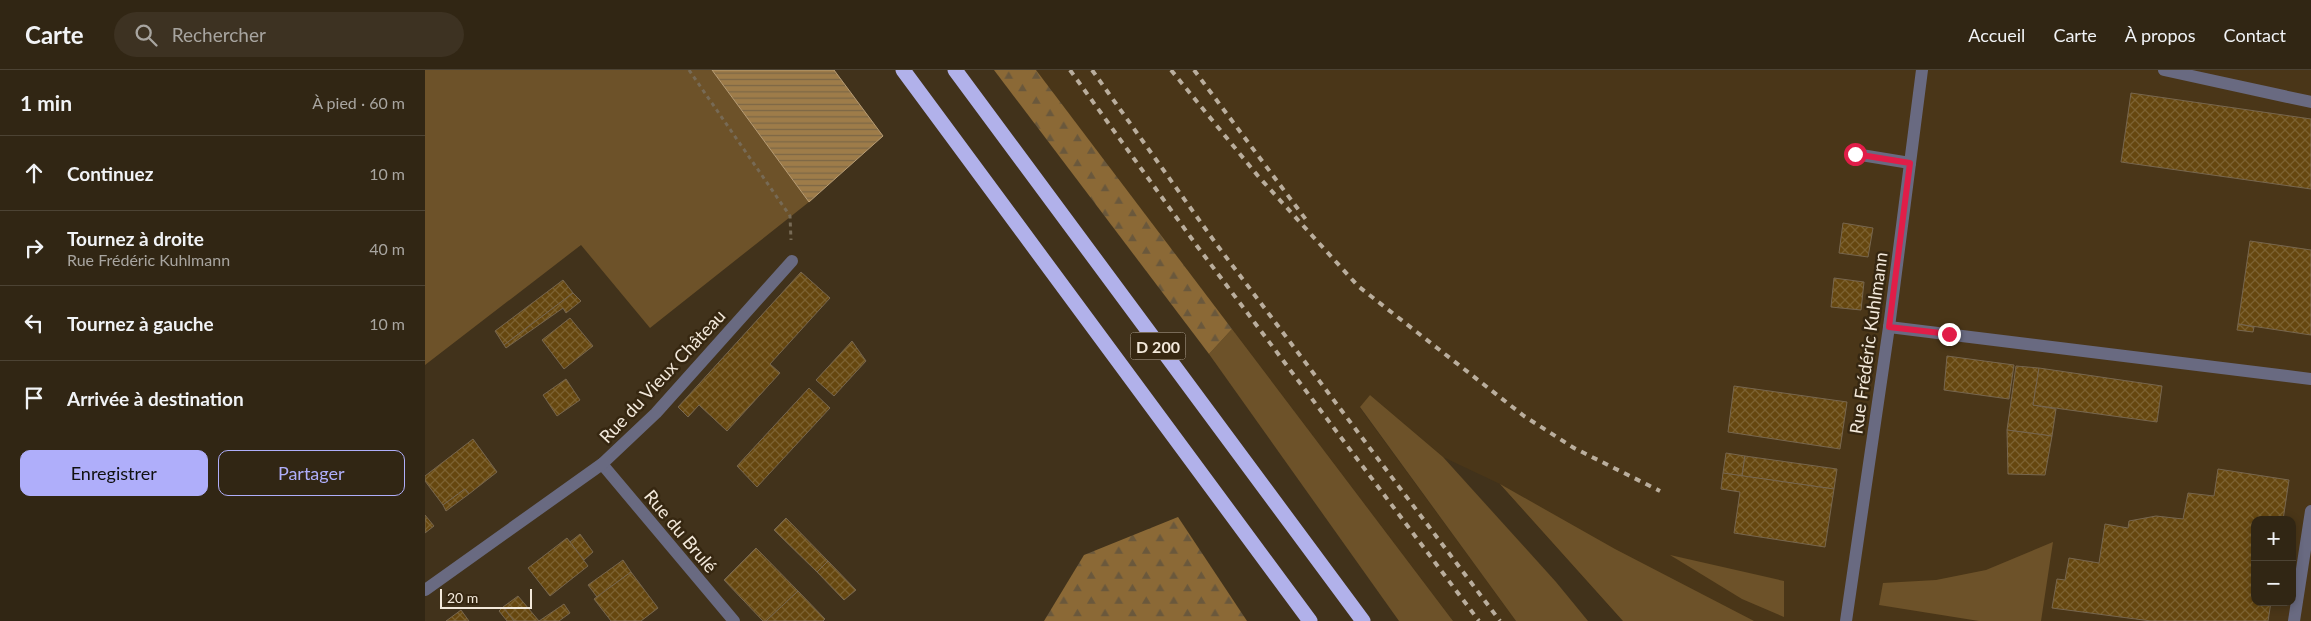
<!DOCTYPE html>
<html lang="fr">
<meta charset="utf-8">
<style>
body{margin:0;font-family:Lato,sans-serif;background:#3d3222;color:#f1f3f6}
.controls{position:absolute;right:15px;bottom:15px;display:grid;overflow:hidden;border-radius:10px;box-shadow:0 2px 8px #0003}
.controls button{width:45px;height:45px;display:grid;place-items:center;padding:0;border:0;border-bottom:1px solid #4c4334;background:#312614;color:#f1f3f6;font:25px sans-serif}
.scale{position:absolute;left:15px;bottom:12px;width:92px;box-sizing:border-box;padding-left:5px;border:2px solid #f3e9db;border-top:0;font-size:14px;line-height:18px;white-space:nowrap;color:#f3e9db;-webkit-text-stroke:4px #362711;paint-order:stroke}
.stop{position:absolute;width:15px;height:15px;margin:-11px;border:4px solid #e11d48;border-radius:50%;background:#fff}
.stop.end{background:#e11d48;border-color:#fff;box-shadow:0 1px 5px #0008}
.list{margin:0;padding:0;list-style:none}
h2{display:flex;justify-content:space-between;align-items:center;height:65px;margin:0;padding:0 20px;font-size:21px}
h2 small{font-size:16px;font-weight:400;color:#a8a5a0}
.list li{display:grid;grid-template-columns:32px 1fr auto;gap:15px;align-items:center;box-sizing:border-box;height:75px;padding:0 20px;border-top:1px solid #4c4334}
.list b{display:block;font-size:19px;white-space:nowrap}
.list p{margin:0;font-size:16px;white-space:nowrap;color:#a8a5a0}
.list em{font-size:16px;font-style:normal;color:#a8a5a0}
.actions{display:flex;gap:10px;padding:15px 20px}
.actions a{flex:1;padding:11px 0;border:1px solid #afaefa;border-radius:10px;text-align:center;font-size:18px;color:#afaefa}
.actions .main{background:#afaefa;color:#111}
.icon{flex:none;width:28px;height:28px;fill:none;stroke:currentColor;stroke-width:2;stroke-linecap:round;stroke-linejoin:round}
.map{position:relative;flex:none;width:1886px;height:551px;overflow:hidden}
header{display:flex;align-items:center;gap:30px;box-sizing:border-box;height:70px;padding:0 25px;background:#312614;border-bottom:1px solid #4c4334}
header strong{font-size:24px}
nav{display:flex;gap:28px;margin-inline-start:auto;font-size:18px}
.search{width:350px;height:45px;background:#3d3222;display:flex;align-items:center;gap:12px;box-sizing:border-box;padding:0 18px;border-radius:28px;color:#a8a5a0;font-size:19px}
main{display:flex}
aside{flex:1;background:#312614}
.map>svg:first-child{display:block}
.built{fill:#4a3618;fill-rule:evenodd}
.green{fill:#6d5229}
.forest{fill:url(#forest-firs)}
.water{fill:url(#water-rules);stroke:#b89d75}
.building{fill:url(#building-cross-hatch);stroke:#77664e}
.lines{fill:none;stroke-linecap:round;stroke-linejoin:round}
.path{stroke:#776a55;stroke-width:3;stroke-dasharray:4 4;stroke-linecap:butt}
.lane{stroke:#696a81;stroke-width:12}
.street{stroke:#696a81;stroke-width:12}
.highway{stroke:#b1b1ea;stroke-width:15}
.rail{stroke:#baae9d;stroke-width:4;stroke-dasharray:6 6;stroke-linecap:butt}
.route{stroke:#e11d48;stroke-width:6}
.labels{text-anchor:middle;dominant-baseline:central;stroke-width:5;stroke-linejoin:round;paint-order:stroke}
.shield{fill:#362711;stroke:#baaf9e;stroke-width:1}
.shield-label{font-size:16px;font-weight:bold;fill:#f3e9db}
.street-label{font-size:18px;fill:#f3e9db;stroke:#362711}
</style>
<header>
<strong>Carte</strong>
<div class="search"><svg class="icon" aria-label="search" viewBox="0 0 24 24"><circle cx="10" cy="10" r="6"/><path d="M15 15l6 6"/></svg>Rechercher</div>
<nav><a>Accueil</a><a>Carte</a><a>À propos</a><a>Contact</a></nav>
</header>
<main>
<aside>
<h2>1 min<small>À pied · 60 m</small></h2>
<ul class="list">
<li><svg class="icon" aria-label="ahead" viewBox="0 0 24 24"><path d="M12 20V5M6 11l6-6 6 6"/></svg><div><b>Continuez</b></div><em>10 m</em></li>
<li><svg class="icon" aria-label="right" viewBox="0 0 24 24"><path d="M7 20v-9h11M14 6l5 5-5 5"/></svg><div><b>Tournez à droite</b><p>Rue Frédéric Kuhlmann</p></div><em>40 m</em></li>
<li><svg class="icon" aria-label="left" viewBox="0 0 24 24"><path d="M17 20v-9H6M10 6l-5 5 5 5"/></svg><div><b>Tournez à gauche</b></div><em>10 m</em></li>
<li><svg class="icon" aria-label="arrive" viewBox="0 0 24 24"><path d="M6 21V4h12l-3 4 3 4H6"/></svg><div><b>Arrivée à destination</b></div></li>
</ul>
<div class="actions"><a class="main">Enregistrer</a><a>Partager</a></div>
</aside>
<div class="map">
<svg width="1886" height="551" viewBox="0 0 1886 551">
<defs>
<pattern id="forest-firs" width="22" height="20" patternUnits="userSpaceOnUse" patternTransform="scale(1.25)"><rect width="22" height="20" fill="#8b6936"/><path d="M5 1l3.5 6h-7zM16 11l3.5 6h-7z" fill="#6a583c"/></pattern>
<pattern id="water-rules" width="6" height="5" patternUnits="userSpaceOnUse" patternTransform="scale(1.25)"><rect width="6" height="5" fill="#9e7c49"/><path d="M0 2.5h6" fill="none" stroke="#7c6646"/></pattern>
<pattern id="building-cross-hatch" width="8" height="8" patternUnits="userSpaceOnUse" patternTransform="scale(1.25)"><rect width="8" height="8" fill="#66470f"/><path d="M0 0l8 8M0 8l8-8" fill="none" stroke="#7c6231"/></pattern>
</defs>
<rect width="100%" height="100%" fill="#41321b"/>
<path class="built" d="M611,0H1886V551H1198L1075,414L1018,387L945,325L935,338L1091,551H1028ZM1830,450H1867V532H1830Z"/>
<g class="green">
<polygon points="0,0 287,0 384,132 225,258 156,175 0,295"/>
<polygon points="807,259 1028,551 974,551 784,284"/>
<polygon points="945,325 1018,387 1131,512 1163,551 1091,551 935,337"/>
<polygon points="1075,414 1190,479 1329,551 1198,551"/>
<polygon points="1628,472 1616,551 1554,551 1454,535 1458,513 1511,510 1561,500"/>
<polygon points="1245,485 1359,511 1359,547 1317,529"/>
</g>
<g class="forest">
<polygon points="569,0 611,0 807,259 784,284"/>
<polygon points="753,447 822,551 619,551 659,485"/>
</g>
<polygon class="water" points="287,0 409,0 458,66 384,132"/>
<g class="building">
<polygon points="1706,23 1886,49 1886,119 1696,92"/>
<polygon points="1418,153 1448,158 1443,187 1414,183"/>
<polygon points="1825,171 1886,180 1886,265 1813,254"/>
<polygon points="376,202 405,228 345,294 355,303 302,361 274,335 263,347 253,337"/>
<polygon points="1409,208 1439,212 1436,240 1406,237"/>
<polygon points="138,210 148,223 79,275 70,261"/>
<polygon points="148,223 156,231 141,243 138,238 81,278 79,275"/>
<polygon points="145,248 168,276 139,299 117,270"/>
<polygon points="1813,254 1829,257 1828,262 1812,260"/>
<polygon points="427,271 441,291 409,326 391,310"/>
<polygon points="1522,286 1589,295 1584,329 1519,320"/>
<polygon points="1591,296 1614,298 1608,335 1631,339 1627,366 1582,360"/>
<polygon points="1614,298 1737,316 1732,352 1608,335"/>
<polygon points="141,309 155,330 132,346 118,325"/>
<polygon points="1309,316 1422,332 1415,379 1303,362"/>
<polygon points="384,318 405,338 332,417 312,396"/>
<polygon points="1582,360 1627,366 1620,405 1583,404"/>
<polygon points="48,369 72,402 44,424 40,419 18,435 0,411 0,406"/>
<polygon points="1301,383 1320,386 1317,406 1298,403"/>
<polygon points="1320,386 1412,399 1409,419 1317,406"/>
<polygon points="1793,399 1864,410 1858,450 1830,450 1830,532 1846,532 1843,551 1726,551 1627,538 1632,509 1640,510 1644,488 1674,493 1680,454 1703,458 1704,451 1731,446 1758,449 1763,423 1789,426"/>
<polygon points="1298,403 1409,419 1400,477 1309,463 1315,422 1296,419"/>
<polygon points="40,419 44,424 21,441 18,435"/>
<polygon points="0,445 9,456 0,463"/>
<polygon points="361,448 403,491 392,502 349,460"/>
<polygon points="155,464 168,482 159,490 145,472"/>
<polygon points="142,468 163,496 125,526 103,498"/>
<polygon points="331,478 373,521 341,551 338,551 299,510"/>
<polygon points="198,490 206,502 172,527 163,515"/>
<polygon points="403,491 431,520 419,530 392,502"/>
<polygon points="206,502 233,538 216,551 186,551 169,529"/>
<polygon points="373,521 400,549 398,551 341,551"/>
<polygon points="93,526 114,551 89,551 78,537"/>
<polygon points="139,534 145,543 134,551 114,551"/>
<polygon points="78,537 89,551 82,551 74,541"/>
<polygon points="36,540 44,551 21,551"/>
</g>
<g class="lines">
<polyline class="path" points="264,0 365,146 366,170"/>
<g class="lane">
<polyline points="1739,0 1886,32"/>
<polyline points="1464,257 1886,309"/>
<polyline points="1869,551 1886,441"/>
</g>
<g class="street">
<polyline points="1430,84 1485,93"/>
<polyline points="177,394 309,551"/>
<polyline points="0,520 177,394 231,343 367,191"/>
<polyline points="1421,551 1464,257 1497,0"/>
</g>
<g class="highway">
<polyline points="478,0 885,551"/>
<polyline points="530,0 938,551"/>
</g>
<g class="rail">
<polyline points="645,0 772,176 1054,551"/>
<polyline points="667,0 792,175 1075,551"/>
<polyline points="746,0 833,106 933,216 1099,346 1149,378 1235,421"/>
<polyline points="769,0 882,151"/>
</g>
</g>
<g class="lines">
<polyline class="route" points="1430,84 1485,93 1464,257 1524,264"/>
</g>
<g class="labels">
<rect class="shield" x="705.5" y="262.5" width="55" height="27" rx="4"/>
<g class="shield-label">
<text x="733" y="276">D 200</text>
</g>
<g class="street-label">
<text transform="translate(1443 273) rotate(-82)">Rue Frédéric Kuhlmann</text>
<text transform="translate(237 306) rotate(-47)">Rue du Vieux Château</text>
<text transform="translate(256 461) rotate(50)">Rue du Brulé</text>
</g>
</g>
</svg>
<div class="controls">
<button>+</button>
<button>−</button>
</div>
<div class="scale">20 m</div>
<div class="stop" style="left:1430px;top:84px"></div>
<div class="stop end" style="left:1524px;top:264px"></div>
</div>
</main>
